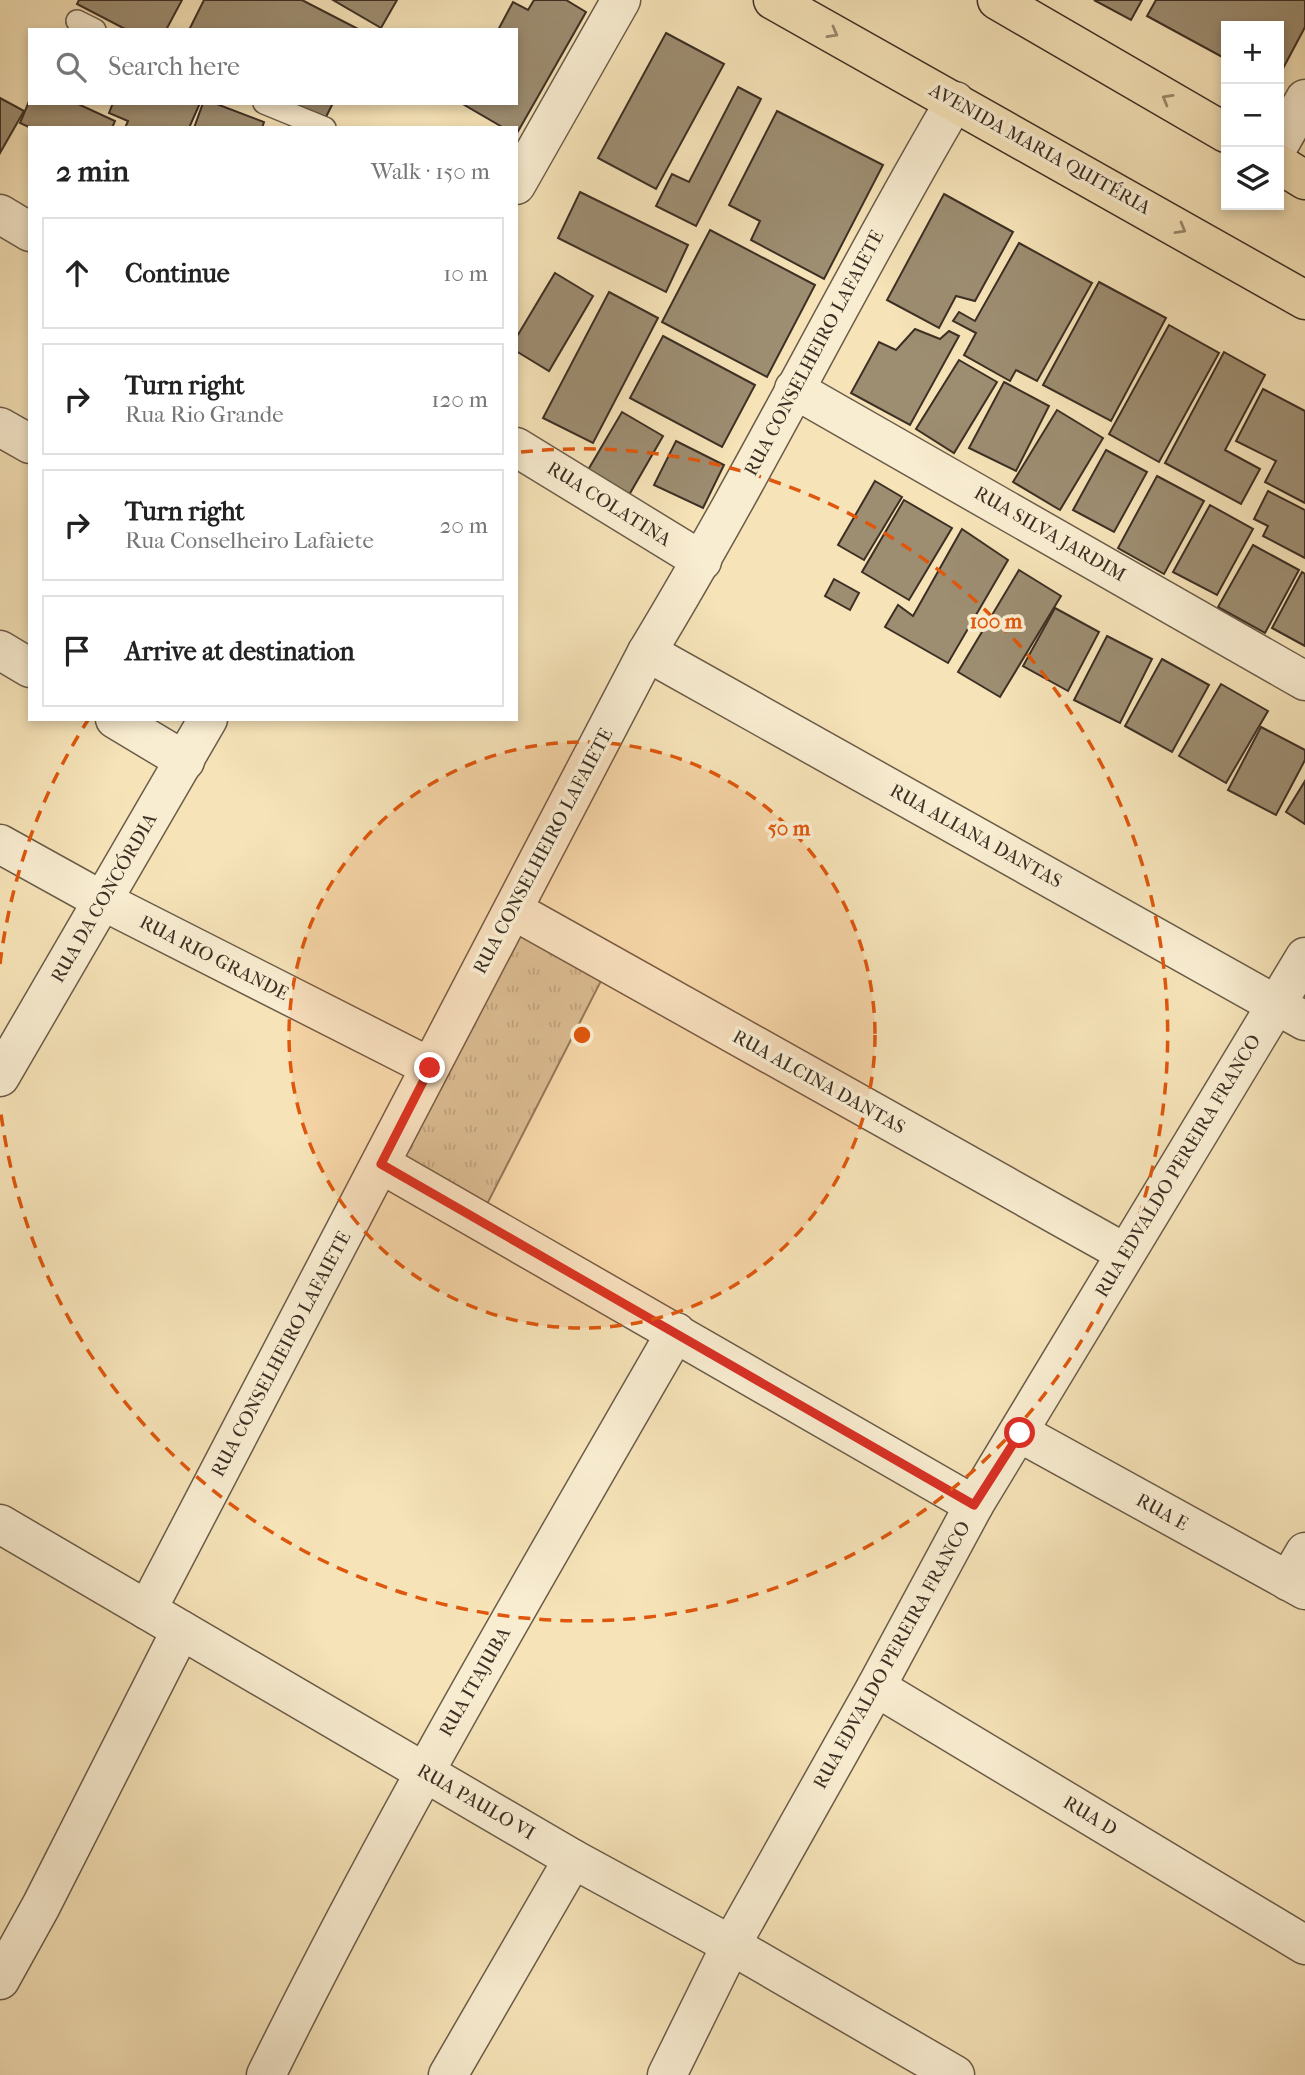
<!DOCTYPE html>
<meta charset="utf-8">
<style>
body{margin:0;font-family:"IM FELL French Canon",serif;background:#f6f6f6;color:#222}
.controls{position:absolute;right:21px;top:21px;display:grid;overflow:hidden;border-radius:0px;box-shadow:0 4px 10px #0003}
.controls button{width:63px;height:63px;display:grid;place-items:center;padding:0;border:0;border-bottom:2px solid #e0e0e0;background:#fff;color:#222;font:35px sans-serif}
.stop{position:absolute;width:21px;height:21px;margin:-16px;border:5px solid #d93025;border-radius:50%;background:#fff}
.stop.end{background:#d93025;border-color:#fff;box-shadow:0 2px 7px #0008}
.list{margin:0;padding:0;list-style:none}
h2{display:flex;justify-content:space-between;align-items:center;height:91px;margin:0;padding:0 28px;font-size:30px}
h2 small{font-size:23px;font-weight:400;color:#767676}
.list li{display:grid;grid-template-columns:46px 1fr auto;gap:21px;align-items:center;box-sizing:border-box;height:112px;margin:0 14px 14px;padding:0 14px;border:2px solid #e0e0e0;border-radius:0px}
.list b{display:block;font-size:26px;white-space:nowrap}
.list p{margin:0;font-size:23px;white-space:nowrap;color:#767676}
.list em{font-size:23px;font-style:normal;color:#767676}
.icon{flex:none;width:38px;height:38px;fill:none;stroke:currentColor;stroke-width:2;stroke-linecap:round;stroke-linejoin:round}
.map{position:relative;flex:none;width:1305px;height:2075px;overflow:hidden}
.search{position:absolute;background:#fff;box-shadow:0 4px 10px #0003;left:28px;top:28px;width:490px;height:77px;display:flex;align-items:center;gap:18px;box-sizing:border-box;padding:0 24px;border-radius:0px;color:#767676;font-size:26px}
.panel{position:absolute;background:#fff;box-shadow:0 4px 10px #0003;left:28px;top:126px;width:490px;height:595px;border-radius:0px}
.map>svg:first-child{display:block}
.park{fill:url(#park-tufts);stroke:#8a7a62;stroke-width:2}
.building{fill:#9d8d71;stroke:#3d2f24;stroke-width:2}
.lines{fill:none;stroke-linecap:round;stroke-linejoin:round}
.service-casing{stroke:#6b5c49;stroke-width:24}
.minor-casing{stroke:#6b5c49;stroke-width:41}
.primary-casing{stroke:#3d2f24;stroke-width:41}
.service{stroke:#f9edd1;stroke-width:21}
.minor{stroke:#f9edd1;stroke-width:38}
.primary{stroke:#f6e3b8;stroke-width:38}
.oneway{stroke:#9a896e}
.route{stroke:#d93025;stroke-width:9}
.ring{fill:none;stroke:#df570d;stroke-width:3.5;stroke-dasharray:12 9}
.labels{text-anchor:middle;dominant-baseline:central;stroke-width:7;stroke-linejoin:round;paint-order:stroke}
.street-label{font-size:19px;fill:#3d2f24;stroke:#f9edd1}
.centre{fill:#df570d;stroke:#f9edd1;stroke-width:3.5}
.ring-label{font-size:21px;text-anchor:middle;font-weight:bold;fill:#df570d;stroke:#f9edd1;stroke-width:7;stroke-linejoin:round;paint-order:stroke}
</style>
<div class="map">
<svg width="1305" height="2075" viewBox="0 0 1305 2075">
<defs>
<pattern id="park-tufts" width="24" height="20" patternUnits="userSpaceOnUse" patternTransform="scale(1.75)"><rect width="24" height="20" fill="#d7c49f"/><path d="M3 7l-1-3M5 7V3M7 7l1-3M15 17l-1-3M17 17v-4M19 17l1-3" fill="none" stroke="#b9a989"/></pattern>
</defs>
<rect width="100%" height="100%" fill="#f6e3b8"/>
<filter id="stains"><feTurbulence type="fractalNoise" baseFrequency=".00286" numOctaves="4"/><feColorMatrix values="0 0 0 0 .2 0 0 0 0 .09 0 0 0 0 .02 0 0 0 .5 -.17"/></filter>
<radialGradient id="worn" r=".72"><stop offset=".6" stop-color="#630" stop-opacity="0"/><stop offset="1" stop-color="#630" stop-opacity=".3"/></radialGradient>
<polygon class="park" points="519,935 602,979 486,1206 404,1157"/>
<g class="building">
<polygon points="79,0 182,0 166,30 127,30 77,4"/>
<polygon points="204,0 302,0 360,30 189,30"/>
<polygon points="333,0 397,0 381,28"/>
<polygon points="534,0 566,0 586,12 516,135 516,128 504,128 461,103 516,103 516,30 498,30 513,2 528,10"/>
<polygon points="1094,0 1142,0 1131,20"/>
<polygon points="1156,0 1305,0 1305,27 1279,76 1279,26 1226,26 1226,59 1147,16"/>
<polygon points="666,33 724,64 656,189 598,158"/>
<polygon points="738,87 761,99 696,226 656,206 672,174 689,182"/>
<polygon points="0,98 24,111 0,153"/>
<polygon points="30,99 30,103 76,103 115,121 112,128 31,128 20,123"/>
<polygon points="113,103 200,103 189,128 125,128 128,121 109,113"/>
<polygon points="203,103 214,103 264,122 262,128 194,128"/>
<polygon points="281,103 333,103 322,125"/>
<polygon points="777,111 883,165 824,279 751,240 760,221 729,205"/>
<polygon points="580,192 688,245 666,292 558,238"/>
<polygon points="944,194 1013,232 975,301 956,296 939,328 887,300"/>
<polygon points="710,230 815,285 767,377 662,322"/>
<polygon points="1019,243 1092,283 1037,381 1016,370 1010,381 964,355 976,333 953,321 959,312 975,321"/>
<polygon points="555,273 593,296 549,371 516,351 516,338"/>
<polygon points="1099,282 1166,318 1111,421 1043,385"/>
<polygon points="609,292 658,318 593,443 543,418"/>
<polygon points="1169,325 1219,353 1159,462 1109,434"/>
<polygon points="915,329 940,339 949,331 959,336 910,425 851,393 879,342 896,350"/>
<polygon points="663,336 755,385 722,447 630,398"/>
<polygon points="1224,352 1265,375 1225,450 1260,469 1241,504 1165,463"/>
<polygon points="959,360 997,382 954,453 916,429"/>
<polygon points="1004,382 1049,406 1016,471 969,448"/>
<polygon points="1263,389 1305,411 1305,503 1265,482 1276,461 1236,441"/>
<polygon points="1057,410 1103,438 1060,510 1013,482"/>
<polygon points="622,412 663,436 629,495 588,470"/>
<polygon points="676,441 724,465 703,508 654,485"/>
<polygon points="1106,450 1147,472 1114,532 1073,510"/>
<polygon points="1157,476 1204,501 1164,574 1118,548"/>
<polygon points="875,481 902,497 864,560 838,545"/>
<polygon points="1268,491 1305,510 1305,558 1263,536 1268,526 1254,519"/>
<polygon points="904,500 952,528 909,600 862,572"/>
<polygon points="1210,505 1253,529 1217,595 1173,572"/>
<polygon points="962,529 1008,560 948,663 885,627 898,605 913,616"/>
<polygon points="1253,545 1299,570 1265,633 1218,607"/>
<polygon points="1019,570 1061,596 1000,697 958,672"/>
<polygon points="1302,572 1305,574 1305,646 1272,628"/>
<polygon points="834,579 859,593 850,610 825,596"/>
<polygon points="1055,608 1099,632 1068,691 1023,666"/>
<polygon points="1107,636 1152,659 1120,723 1074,700"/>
<polygon points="1162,659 1209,685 1172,752 1125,726"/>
<polygon points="1221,684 1268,711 1226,783 1179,756"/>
<polygon points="1261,727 1305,750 1305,760 1276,815 1228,790"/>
<polygon points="1305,781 1305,824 1286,812"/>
</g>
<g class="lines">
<g class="service-casing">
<g id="service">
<polyline points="77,21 95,30"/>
<polyline points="264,103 325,128"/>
</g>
</g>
<g class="minor-casing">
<g id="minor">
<polyline points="1279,145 1305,99"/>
<polyline points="516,185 621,0"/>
<polyline points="0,214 30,232"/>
<polyline points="794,389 1305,681"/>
<polyline points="0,427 30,444"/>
<polyline points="516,447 702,561"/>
<polyline points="0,650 30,668"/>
<polyline points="647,652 1305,1021"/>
<polyline points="115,719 185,761"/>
<polyline points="0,844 101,900 430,1067"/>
<polyline points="513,910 1125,1253"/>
<polyline points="0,1077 208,719"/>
<polyline points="381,1164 974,1505"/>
<polyline points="1020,1433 1305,1590"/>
<polyline points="0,1524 573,1859 731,1945 955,2075"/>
<polyline points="1288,1581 1305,1552"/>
<path d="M147,1610L647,652C756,472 848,283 955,101"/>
<polyline points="876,1687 1305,1945"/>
<polyline points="0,1980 41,1906 181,1630"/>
<path d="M266,2075C391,1821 535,1577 676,1332"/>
<polyline points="448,2075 573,1859"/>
<polyline points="667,2075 731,1945 876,1687 974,1505 1305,957"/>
</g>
</g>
<g class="primary-casing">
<g id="primary">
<polyline points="773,0 1305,300"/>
<polyline points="997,0 1226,133"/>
<polyline points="1279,164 1305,180"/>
</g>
</g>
<use href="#service" class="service"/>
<use href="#minor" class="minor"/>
<use href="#primary" class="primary"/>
</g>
<defs><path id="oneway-chevron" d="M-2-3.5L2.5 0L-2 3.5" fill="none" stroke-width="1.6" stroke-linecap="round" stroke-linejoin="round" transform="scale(1.75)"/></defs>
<g class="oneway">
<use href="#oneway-chevron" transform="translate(833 33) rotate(29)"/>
<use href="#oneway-chevron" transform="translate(1167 99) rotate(-150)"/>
<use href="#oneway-chevron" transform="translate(1181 229) rotate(30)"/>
</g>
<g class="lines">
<polyline class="route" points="430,1068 381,1164 974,1505 1020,1433"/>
</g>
<circle cx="582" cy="1035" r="293" fill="#df570d" fill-opacity=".12"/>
<g class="ring">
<circle cx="582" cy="1035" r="293"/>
<path d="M0 964A586 586 0 0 1 88 720M521 452A586 586 0 1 1 0 1106"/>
</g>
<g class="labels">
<g class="street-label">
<text transform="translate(1040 149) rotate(29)">AVENIDA MARIA QUITÉRIA</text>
<text transform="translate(814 353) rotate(-62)">RUA CONSELHEIRO LAFAIETE</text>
<text transform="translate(609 504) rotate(32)">RUA COLATINA</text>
<text transform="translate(1050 534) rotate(30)">RUA SILVA JARDIM</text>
<text transform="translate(976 836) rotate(29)">RUA ALIANA DANTAS</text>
<text transform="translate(543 851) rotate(-62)">RUA CONSELHEIRO LAFAIETE</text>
<text transform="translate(104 898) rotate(-60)">RUA DA CONCÓRDIA</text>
<text transform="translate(214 958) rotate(27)">RUA RIO GRANDE</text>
<text transform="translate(819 1082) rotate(29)">RUA ALCINA DANTAS</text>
<text transform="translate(1178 1166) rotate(-59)">RUA EDVALDO PEREIRA FRANCO</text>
<text transform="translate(281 1354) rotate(-62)">RUA CONSELHEIRO LAFAIETE</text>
<text transform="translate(1162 1512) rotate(29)">RUA E</text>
<text transform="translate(892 1655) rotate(-61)">RUA EDVALDO PEREIRA FRANCO</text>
<text transform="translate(475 1682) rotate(-60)">RUA ITAJUBA</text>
<text transform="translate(476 1802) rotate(30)">RUA PAULO VI</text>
<text transform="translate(1090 1816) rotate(31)">RUA D</text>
</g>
</g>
<circle cx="582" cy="1035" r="10" class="centre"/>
<g class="ring-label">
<text x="996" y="628">100 m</text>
<text x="789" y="835">50 m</text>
</g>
<rect width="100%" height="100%" filter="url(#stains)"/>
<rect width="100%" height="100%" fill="url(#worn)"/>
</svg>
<div class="controls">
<button>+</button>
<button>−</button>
<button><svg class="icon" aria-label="layers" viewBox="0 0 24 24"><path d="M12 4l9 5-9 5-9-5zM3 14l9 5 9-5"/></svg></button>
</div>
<div class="stop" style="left:1020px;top:1433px"></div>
<div class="stop end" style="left:430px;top:1068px"></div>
<div class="search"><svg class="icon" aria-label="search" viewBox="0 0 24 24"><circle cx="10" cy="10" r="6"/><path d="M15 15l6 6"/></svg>Search here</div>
<section class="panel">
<h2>2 min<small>Walk · 150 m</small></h2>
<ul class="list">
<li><svg class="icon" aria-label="ahead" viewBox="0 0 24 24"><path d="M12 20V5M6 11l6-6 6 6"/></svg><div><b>Continue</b></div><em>10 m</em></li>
<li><svg class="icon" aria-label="right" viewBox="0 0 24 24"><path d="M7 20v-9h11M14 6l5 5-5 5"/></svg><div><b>Turn right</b><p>Rua Rio Grande</p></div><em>120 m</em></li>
<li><svg class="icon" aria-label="right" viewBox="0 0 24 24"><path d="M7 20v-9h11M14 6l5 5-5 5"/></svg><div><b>Turn right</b><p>Rua Conselheiro Lafaiete</p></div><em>20 m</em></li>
<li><svg class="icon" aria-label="arrive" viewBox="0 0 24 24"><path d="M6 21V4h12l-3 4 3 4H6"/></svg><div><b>Arrive at destination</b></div></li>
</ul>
</section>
</div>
